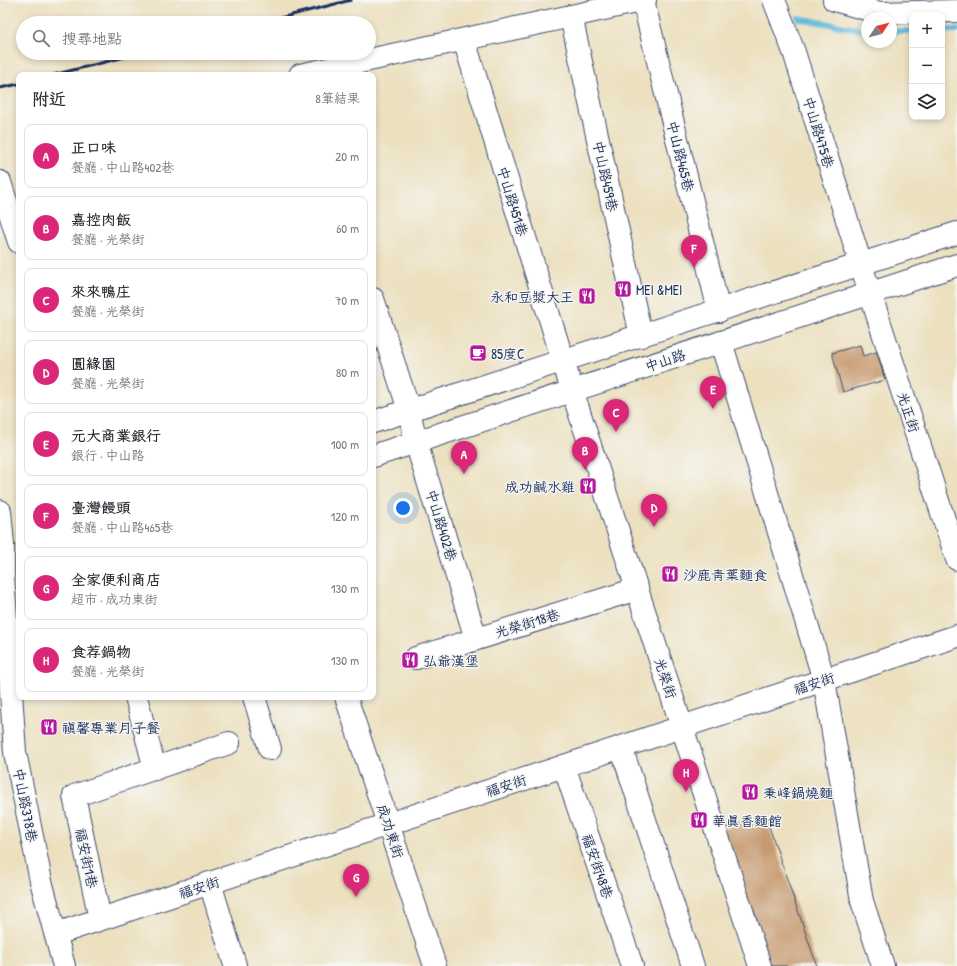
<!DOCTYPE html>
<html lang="zh-TW">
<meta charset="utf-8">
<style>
body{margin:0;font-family:"Patrick Hand","LXGW WenKai TC",sans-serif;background:#f7f7f7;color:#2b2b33}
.controls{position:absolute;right:12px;top:12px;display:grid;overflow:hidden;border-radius:8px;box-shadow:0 2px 6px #0003}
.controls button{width:36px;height:36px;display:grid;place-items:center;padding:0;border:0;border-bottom:1px solid #e1e1e2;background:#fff;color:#2b2b33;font:20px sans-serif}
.compass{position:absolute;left:861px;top:12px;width:36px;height:36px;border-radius:50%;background:#fff;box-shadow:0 2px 6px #0003;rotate:55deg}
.you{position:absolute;left:403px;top:508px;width:14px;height:14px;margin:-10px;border:3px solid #fff;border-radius:50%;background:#1a73e8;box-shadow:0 0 0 6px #1a73e833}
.badge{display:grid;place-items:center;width:26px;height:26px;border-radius:50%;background:#db2777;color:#fff;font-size:13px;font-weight:700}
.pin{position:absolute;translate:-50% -33px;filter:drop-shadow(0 1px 2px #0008)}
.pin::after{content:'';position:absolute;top:21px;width:14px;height:12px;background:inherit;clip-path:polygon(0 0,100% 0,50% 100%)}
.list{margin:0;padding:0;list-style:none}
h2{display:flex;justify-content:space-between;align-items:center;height:52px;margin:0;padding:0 16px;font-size:17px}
h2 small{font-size:13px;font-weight:400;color:#7c7c81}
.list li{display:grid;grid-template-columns:26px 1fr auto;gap:12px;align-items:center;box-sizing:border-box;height:64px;margin:0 8px 8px;padding:0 8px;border:1px solid #e1e1e2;border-radius:8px}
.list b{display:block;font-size:15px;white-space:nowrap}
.list p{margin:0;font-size:13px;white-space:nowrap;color:#7c7c81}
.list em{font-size:13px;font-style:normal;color:#7c7c81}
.icon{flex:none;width:22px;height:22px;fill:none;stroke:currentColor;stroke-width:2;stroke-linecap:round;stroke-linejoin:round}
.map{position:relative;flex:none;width:957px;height:966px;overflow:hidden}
.search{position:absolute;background:#fff;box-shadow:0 2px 6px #0003;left:16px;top:16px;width:360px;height:44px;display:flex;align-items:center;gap:10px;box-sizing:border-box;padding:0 14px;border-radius:22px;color:#7c7c81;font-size:15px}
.panel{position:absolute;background:#fff;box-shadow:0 2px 6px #0003;left:16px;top:72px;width:360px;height:628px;border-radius:8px}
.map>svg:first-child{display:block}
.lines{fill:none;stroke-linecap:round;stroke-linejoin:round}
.stream{stroke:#5cb8da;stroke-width:6}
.building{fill:#c79b72}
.minor-casing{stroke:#3a4a6d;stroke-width:24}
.minor{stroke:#fff;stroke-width:22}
.rail{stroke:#1b2f5e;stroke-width:3}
.labels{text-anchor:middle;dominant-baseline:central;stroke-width:3;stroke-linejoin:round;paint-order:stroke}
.street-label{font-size:14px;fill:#1b2f5e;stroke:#f6f6f2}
.poi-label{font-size:14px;fill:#1b2f5e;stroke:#f6f6f2;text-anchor:start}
</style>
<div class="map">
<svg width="957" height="966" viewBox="0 0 957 966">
<rect width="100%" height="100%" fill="#f6f6f2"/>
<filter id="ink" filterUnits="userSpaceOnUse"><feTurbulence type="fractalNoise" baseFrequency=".025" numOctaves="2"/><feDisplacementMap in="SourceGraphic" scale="8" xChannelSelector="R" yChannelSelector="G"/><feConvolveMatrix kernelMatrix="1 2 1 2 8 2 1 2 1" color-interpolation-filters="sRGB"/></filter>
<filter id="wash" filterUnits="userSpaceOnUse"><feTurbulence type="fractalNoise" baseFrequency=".012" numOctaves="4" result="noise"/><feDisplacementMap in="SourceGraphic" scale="16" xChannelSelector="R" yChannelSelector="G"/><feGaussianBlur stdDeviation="0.9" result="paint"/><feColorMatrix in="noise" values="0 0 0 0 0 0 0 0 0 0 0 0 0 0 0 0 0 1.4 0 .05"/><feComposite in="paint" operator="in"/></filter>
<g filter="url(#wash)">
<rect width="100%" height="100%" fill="#ece0bf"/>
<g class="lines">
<g class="stream">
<polyline points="798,18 867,31"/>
<polyline points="942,30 957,30"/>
<polyline points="891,31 912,31"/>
</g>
</g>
<g id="blocks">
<g class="building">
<polygon points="860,345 863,356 877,352 885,380 843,392 832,353"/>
<polygon points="765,815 817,966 767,966 721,830"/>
</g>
</g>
</g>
<g filter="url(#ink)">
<use href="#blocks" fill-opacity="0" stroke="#3a4a6d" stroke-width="1"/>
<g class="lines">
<g class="minor-casing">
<g id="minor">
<polyline points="643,0 719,311"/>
<polyline points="774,0 794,52 870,293 957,559"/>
<polyline points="834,0 880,13 957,11"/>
<polyline points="571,16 641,336"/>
<polyline points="464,40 572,390 760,966"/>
<polyline points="300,75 645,0"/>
<polyline points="0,182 19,242"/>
<polyline points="373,299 409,410 416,442 476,639"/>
<polyline points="721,342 824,680 862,901 883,966"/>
<polyline points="373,422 957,233"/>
<polyline points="373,456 957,265"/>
<polyline points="0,511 3,544 3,574 15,752 41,881 64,966"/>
<polyline points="416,658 637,589"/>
<polyline points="136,697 155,769"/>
<polyline points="254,697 270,749"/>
<polyline points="346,697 435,966"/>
<polyline points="621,747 693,966"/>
<polyline points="564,766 632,966"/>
<polyline points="210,883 235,965"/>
<polyline points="100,919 74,796 229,743"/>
<polyline points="56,934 957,636"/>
</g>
</g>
<use href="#minor" class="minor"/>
<g class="rail">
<polyline points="260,23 351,0"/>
<polyline points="53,75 141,53"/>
<polyline points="0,88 19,84"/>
</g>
</g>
</g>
<defs>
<g id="restaurant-square" transform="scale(0.9)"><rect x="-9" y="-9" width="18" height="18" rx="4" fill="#b5179e" stroke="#f6f6f2"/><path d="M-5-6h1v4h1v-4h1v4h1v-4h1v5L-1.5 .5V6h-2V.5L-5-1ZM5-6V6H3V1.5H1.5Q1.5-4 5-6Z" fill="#fff"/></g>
<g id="cafe-square" transform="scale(0.9)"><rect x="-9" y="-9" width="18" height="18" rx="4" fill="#b5179e" stroke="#f6f6f2"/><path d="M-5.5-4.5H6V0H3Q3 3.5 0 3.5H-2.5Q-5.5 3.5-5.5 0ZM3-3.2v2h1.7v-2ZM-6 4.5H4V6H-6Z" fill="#fff"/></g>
</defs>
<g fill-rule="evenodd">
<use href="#restaurant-square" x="623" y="289"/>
<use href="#restaurant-square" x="587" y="296"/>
<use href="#cafe-square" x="478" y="353"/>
<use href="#restaurant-square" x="588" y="486"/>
<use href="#restaurant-square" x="670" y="574"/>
<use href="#restaurant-square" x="410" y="660"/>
<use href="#restaurant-square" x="49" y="727"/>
<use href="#restaurant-square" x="750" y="792"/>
<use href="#restaurant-square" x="699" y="820"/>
</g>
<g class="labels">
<g class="street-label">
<text transform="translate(819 132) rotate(73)">中山路475巷</text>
<text transform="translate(681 156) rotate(76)">中山路465巷</text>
<text transform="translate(606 176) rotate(78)">中山路459巷</text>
<text transform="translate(513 201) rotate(73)">中山路451巷</text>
<text transform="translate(665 360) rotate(-18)">中山路</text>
<text transform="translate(909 412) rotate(72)">光正街</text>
<text transform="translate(442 525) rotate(73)">中山路402巷</text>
<text transform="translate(527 623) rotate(-17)">光榮街18巷</text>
<text transform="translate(666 678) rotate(72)">光榮街</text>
<text transform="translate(814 683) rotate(-18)">福安街</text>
<text transform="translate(506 785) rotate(-18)">福安街</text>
<text transform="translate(26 805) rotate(79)">中山路378巷</text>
<text transform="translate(391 831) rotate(72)">成功東街</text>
<text transform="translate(87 858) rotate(78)">福安街1巷</text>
<text transform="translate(598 866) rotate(71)">福安街48巷</text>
<text transform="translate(199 887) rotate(-18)">福安街</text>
</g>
<g class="poi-label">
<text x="636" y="289">MEI &amp;MEI</text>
<text x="574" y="296" text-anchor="end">永和豆漿大王</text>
<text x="491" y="353">85度C</text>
<text x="575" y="486" text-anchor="end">成功鹹水雞</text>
<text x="683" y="574">沙鹿青葉麵食</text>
<text x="423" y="660">弘爺漢堡</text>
<text x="62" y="727">禛馨專業月子餐</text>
<text x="763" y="792">秉峰鍋燒麵</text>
<text x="712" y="820">華真香麵館</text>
</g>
</g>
</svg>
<div class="controls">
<button>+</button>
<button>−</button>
<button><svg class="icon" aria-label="layers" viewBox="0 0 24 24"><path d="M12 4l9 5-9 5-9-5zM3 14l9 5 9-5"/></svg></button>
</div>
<svg class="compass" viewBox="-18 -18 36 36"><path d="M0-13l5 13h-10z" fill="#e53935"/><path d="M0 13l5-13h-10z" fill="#7c7c81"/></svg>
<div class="you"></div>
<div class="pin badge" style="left:464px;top:474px">A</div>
<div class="pin badge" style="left:585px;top:470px">B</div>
<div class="pin badge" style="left:616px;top:432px">C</div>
<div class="pin badge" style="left:654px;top:527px">D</div>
<div class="pin badge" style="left:713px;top:409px">E</div>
<div class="pin badge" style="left:694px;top:268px">F</div>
<div class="pin badge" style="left:356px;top:897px">G</div>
<div class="pin badge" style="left:686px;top:792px">H</div>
<div class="search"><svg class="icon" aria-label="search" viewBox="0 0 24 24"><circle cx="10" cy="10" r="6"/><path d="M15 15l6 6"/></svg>搜尋地點</div>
<section class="panel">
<h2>附近<small>8筆結果</small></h2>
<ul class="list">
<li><span class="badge">A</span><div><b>正口味</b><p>餐廳 · 中山路402巷</p></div><em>20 m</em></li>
<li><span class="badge">B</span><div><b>嘉控肉飯</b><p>餐廳 · 光榮街</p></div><em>60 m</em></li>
<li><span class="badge">C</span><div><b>來來鴨庄</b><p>餐廳 · 光榮街</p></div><em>70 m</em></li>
<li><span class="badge">D</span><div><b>圓緣園</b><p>餐廳 · 光榮街</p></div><em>80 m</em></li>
<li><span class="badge">E</span><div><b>元大商業銀行</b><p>銀行 · 中山路</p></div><em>100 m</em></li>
<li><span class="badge">F</span><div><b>臺灣饅頭</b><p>餐廳 · 中山路465巷</p></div><em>120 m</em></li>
<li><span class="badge">G</span><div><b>全家便利商店</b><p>超市 · 成功東街</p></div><em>130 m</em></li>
<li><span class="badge">H</span><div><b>食荐鍋物</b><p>餐廳 · 光榮街</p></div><em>130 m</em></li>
</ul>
</section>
</div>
